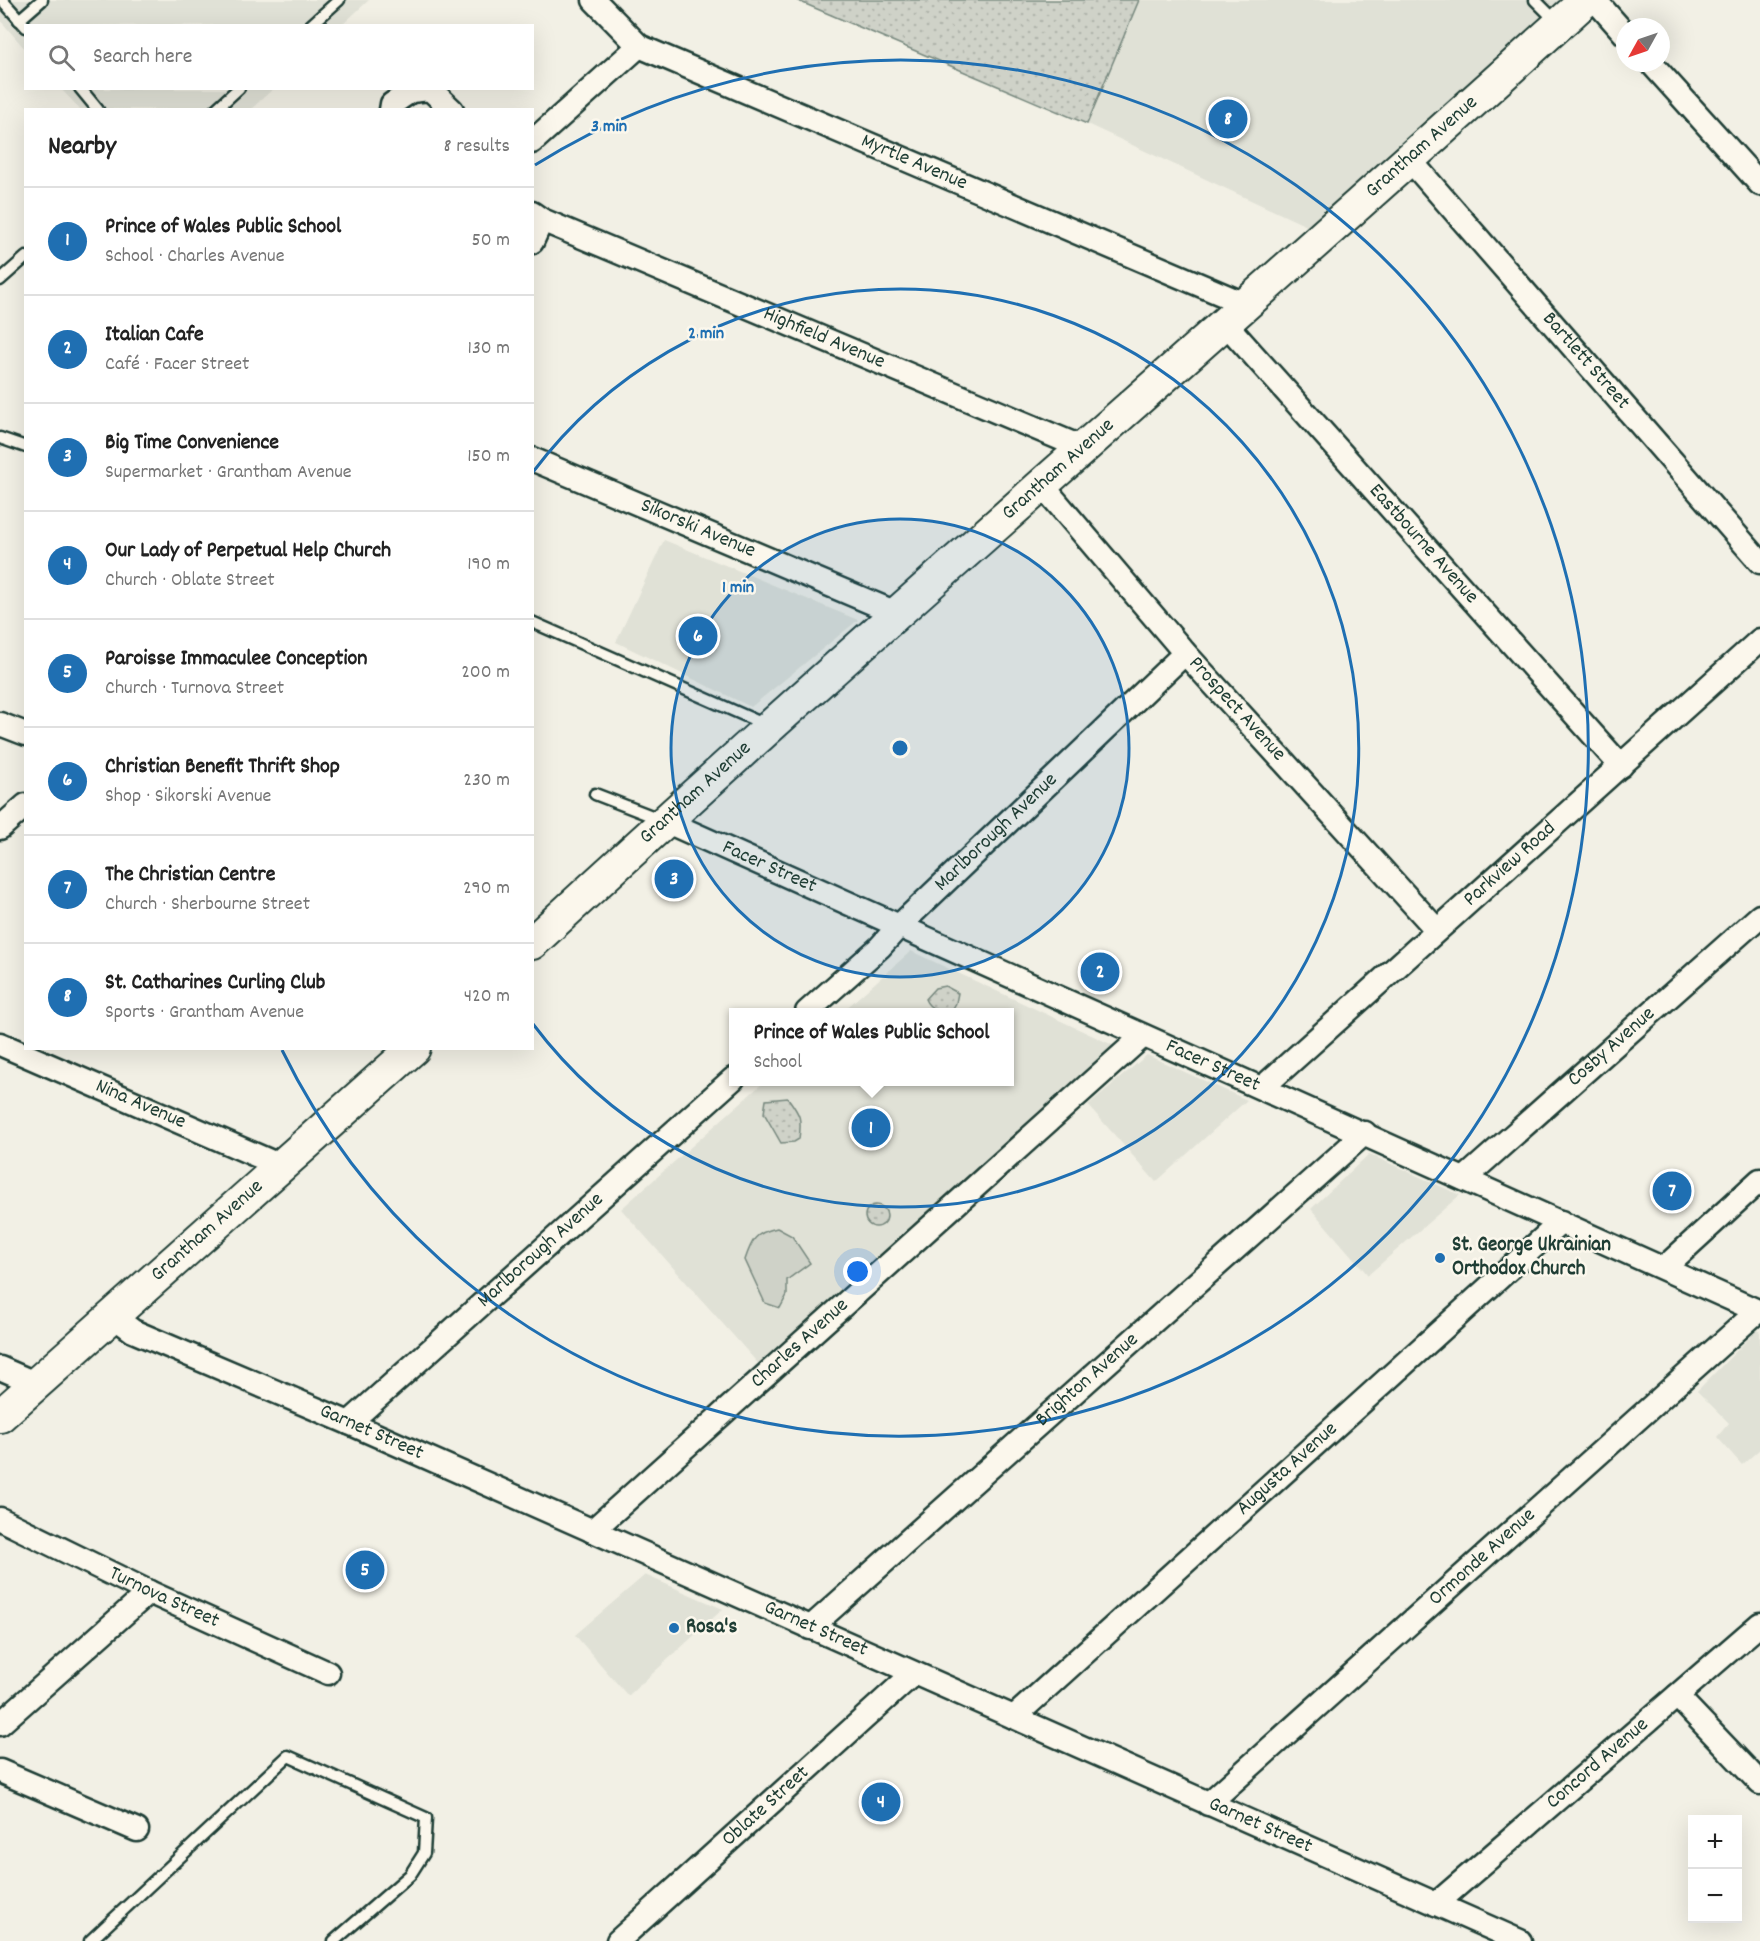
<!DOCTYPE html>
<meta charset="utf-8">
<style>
body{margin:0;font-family:Dekko,sans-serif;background:#f6f6f6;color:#222}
.controls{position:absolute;right:18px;bottom:18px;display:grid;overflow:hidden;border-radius:0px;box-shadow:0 6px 24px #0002}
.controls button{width:54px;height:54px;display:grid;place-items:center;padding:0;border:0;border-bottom:2px solid #e0e0e0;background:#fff;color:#222;font:30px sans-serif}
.compass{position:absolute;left:1616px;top:18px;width:54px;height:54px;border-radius:50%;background:#fff;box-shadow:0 6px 24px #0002;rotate:230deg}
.you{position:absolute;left:858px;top:1272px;width:21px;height:21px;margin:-15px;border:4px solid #fff;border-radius:50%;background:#1a73e8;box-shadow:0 0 0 9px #1a73e833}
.badge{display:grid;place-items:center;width:39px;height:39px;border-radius:50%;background:#1f6fb2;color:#fff;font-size:20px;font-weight:700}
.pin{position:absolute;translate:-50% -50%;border:3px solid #fff;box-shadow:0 2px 6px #0006}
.popup{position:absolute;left:729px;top:1008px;width:285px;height:78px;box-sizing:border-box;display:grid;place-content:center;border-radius:0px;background:#fff;filter:drop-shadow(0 2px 4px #0005);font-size:20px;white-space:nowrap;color:#767676}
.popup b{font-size:22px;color:#222}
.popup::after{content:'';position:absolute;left:50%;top:100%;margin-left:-12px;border:12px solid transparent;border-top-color:#fff}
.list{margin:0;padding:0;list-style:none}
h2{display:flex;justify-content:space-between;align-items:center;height:78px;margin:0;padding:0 24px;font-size:26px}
h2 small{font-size:20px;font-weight:400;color:#767676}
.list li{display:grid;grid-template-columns:39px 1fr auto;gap:18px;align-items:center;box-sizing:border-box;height:108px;padding:0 24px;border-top:2px solid #e0e0e0}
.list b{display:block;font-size:22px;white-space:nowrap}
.list p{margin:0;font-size:20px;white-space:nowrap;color:#767676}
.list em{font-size:20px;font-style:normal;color:#767676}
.icon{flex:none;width:33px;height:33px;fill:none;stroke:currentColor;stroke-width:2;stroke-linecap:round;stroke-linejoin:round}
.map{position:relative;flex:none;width:1760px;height:1941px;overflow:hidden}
.search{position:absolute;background:#fff;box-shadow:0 6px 24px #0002;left:24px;top:24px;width:510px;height:66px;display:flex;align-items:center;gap:15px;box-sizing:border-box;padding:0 21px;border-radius:0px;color:#767676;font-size:22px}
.panel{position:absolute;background:#fff;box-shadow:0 6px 24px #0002;left:24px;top:108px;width:510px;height:942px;border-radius:0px}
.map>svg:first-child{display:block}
.built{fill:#e0e1d6}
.grass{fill:url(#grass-dots);stroke:#77887e;stroke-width:1.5}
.garden{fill:#cfd2c8;stroke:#77887e;stroke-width:1.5}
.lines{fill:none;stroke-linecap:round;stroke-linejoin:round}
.lane-casing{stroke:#1f3d34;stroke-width:15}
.street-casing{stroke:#1f3d34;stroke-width:27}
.secondary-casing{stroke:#1f3d34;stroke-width:36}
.lane{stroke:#fbf7ec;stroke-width:10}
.street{stroke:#fbf7ec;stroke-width:22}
.secondary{stroke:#fbf7ec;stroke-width:32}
.ring{fill:none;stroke:#1f6fb2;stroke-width:3}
.poi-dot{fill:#1f6fb2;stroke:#fbf7ec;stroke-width:2}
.labels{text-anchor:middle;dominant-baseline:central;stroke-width:5;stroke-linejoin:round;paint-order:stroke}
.street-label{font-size:21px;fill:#1f3d34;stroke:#fbf7ec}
.poi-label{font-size:21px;font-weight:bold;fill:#1f3d34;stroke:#fbf7ec;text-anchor:start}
.centre{fill:#1f6fb2;stroke:#fbf7ec;stroke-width:3}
.ring-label{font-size:18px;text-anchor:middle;font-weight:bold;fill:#1f6fb2;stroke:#fbf7ec;stroke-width:5;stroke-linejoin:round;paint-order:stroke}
</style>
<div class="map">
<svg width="1760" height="1941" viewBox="0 0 1760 1941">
<defs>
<pattern id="grass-dots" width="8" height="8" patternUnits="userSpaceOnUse" patternTransform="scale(1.5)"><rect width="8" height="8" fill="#cfd2c8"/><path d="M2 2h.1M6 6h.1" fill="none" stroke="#b1b5ac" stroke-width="1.8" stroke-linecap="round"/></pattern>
</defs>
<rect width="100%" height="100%" fill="#f2f0e5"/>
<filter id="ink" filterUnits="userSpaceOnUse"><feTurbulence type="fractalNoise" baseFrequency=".0167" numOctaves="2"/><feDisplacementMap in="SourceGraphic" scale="12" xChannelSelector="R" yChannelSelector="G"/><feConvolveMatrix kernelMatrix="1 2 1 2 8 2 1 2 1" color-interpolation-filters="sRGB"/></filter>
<g filter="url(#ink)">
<g class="built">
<polygon points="0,0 369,0 342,25 26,26 25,49 0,20"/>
<polygon points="1139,0 1559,0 1311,228 1087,124"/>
<polygon points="61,89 273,89 250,110 80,109"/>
<polygon points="664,540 858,620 751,707 616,642"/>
<polygon points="911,951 1119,1048 763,1369 621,1209 764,1082 1009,1082 1009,1012 842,1012"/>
<polygon points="1147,1055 1247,1100 1156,1182 1088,1105"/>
<polygon points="1369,1154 1460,1195 1368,1275 1311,1209"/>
<polygon points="1757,1330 1760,1332 1760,1449 1742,1465 1717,1437 1729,1423 1697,1391"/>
<polygon points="645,1575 723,1609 628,1696 575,1635"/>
</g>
<g class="grass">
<polygon points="796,0 1139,0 1087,124"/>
<path d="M945,986L958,993L956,1003L951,1012C941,1013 929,1009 925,999L935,988Z"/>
<path d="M788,1098C800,1115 802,1117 799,1139L794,1142L781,1143L764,1113L766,1100Z"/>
<circle cx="876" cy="1216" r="11"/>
</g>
<path class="garden" d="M777,1228L792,1236L810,1263L787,1280V1295L780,1308L765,1303L745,1260C752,1239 755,1233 777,1228Z"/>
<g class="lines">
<g class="lane-casing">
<g id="lane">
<polyline points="2,0 26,27"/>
<polyline points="1535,0 1558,23"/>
<polyline points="19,20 42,0"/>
<polyline points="310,26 339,0"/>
<polyline points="80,88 98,110"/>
<polyline points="215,110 239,88"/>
<polyline points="0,280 26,257"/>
<polyline points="0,438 26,447"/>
<polyline points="532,622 766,725"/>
<polyline points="595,794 662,820"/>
<polyline points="90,1941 288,1756 426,1818 424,1853 410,1875 334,1941"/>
</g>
</g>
<g class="street-casing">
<g id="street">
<path id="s1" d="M594,0L639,46L1247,305"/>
<polyline points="1595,0 1625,34"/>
<polyline points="1651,63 1760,184"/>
<polyline points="391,110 392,104 411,91 430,89 452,110"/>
<polyline points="532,142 639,46"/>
<path id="s2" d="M1410,160L1760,562"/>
<path id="s3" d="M532,213L542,220L1083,448"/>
<polyline points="532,242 542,220"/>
<path id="s4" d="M1225,323L1621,766"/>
<path id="s5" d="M532,459L896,613"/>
<path id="s6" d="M1042,485L1185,653L1436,929"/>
<polyline points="0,724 26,734"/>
<path id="s7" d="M665,821L1760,1312"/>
<polyline points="0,828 26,805"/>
<path id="s8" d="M807,1012L880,947L899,926L1185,653"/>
<path id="s9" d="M0,1044L281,1166"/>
<path id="s10" d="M1262,1088L1760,640"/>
<path id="s11" d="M1464,1179L1760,916"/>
<polyline points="1664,1268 1760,1180"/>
<path id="s12" d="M113,1316L133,1331L349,1423L1520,1941"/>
<polyline points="0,1368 37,1384"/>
<path id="s13" d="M349,1423L733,1079"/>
<path id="s14" d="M0,1519L149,1592L328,1673"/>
<path id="s15" d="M592,1531L1143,1036"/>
<path id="s16" d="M810,1628L1365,1133"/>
<polyline points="1677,1696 1760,1783"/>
<path id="s17" d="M1014,1717L1561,1222"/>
<polyline points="0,1724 149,1592"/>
<polyline points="0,1771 137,1830"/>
<path id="s18" d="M1208,1804L1758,1311"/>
<path id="s19" d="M1436,1904L1760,1624"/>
<path id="s20" d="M618,1941L913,1674"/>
</g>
</g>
<g class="secondary-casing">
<g id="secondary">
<path id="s21" d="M532,943C879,623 1237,317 1586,0"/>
<path id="s22" d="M0,1416L414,1048"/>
</g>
</g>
<use href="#lane" class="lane"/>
<use href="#street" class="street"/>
<use href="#secondary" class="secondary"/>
</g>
</g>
<circle cx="900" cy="748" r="229" fill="#1f6fb2" fill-opacity=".12"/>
<g class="ring">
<circle cx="900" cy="748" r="229"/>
<path d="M533 472A459 459 0 1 1 533 1024"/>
<path d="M535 165A688 688 0 1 1 282 1050"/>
</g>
<g class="poi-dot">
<circle cx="1440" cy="1258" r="6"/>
<circle cx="674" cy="1628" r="6"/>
</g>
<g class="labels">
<g class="street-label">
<text stroke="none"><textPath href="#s21" startOffset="1194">Grantham Avenue</textPath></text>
<text stroke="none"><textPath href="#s1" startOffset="363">Myrtle Avenue</textPath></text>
<text stroke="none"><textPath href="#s3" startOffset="318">Highfield Avenue</textPath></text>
<text stroke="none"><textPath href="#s2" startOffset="267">Bartlett Street</textPath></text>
<text stroke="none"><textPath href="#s21" startOffset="708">Grantham Avenue</textPath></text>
<text stroke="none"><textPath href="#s5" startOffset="180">Sikorski Avenue</textPath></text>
<text stroke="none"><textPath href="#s4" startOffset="297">Eastbourne Avenue</textPath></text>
<text stroke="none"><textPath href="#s6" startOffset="297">Prospect Avenue</textPath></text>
<text stroke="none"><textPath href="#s21" startOffset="222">Grantham Avenue</textPath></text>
<text stroke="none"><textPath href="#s8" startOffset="261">Marlborough Avenue</textPath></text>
<text stroke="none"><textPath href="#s10" startOffset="334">Parkview Road</textPath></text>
<text stroke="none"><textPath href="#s7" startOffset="114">Facer Street</textPath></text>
<text stroke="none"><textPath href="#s11" startOffset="198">Cosby Avenue</textPath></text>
<text stroke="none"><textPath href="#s7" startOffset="600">Facer Street</textPath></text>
<text stroke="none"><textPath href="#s9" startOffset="153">Nina Avenue</textPath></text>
<text stroke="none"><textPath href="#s22" startOffset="278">Grantham Avenue</textPath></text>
<text stroke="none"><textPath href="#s13" startOffset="258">Marlborough Avenue</textPath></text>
<text stroke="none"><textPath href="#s15" startOffset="280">Charles Avenue</textPath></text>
<text stroke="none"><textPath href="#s16" startOffset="372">Brighton Avenue</textPath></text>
<text stroke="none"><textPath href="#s12" startOffset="284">Garnet Street</textPath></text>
<text stroke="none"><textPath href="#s17" startOffset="369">Augusta Avenue</textPath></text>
<text stroke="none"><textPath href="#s18" startOffset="369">Ormonde Avenue</textPath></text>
<text stroke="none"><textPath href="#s14" startOffset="182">Turnova Street</textPath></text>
<text stroke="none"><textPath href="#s12" startOffset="770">Garnet Street</textPath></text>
<text stroke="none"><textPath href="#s19" startOffset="214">Concord Avenue</textPath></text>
<text stroke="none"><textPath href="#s20" startOffset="200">Oblate Street</textPath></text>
<text stroke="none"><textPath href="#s12" startOffset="1256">Garnet Street</textPath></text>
</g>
<g class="poi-label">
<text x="1452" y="1246">St. George Ukrainian<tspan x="1452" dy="24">Orthodox Church</tspan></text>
<text x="686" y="1628">Rosa's</text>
</g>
</g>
<circle cx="900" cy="748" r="9" class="centre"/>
<g class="ring-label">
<text x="609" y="131">3 min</text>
<text x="706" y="338">2 min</text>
<text x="738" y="592">1 min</text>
</g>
</svg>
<div class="controls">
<button>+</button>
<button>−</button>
</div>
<svg class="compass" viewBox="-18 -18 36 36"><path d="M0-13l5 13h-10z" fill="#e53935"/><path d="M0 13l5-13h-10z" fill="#767676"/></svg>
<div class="you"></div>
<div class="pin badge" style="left:871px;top:1128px">1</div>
<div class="popup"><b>Prince of Wales Public School</b>School</div>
<div class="pin badge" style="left:1100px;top:972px">2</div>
<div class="pin badge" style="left:674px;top:879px">3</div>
<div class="pin badge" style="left:881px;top:1802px">4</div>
<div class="pin badge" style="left:365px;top:1570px">5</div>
<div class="pin badge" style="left:698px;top:636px">6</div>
<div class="pin badge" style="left:1672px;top:1191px">7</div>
<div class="pin badge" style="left:1228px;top:119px">8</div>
<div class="search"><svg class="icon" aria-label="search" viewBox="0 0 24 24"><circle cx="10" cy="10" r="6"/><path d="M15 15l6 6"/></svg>Search here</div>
<section class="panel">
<h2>Nearby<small>8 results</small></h2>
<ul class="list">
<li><span class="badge">1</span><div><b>Prince of Wales Public School</b><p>School · Charles Avenue</p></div><em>50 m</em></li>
<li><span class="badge">2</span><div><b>Italian Cafe</b><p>Café · Facer Street</p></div><em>130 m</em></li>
<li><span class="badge">3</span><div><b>Big Time Convenience</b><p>Supermarket · Grantham Avenue</p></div><em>150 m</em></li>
<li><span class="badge">4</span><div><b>Our Lady of Perpetual Help Church</b><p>Church · Oblate Street</p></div><em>190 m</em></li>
<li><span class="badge">5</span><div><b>Paroisse Immaculee Conception</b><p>Church · Turnova Street</p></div><em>200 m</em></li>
<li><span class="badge">6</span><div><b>Christian Benefit Thrift Shop</b><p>Shop · Sikorski Avenue</p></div><em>230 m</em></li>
<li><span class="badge">7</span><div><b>The Christian Centre</b><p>Church · Sherbourne Street</p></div><em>290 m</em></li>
<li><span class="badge">8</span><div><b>St. Catharines Curling Club</b><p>Sports · Grantham Avenue</p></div><em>420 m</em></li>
</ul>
</section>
</div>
